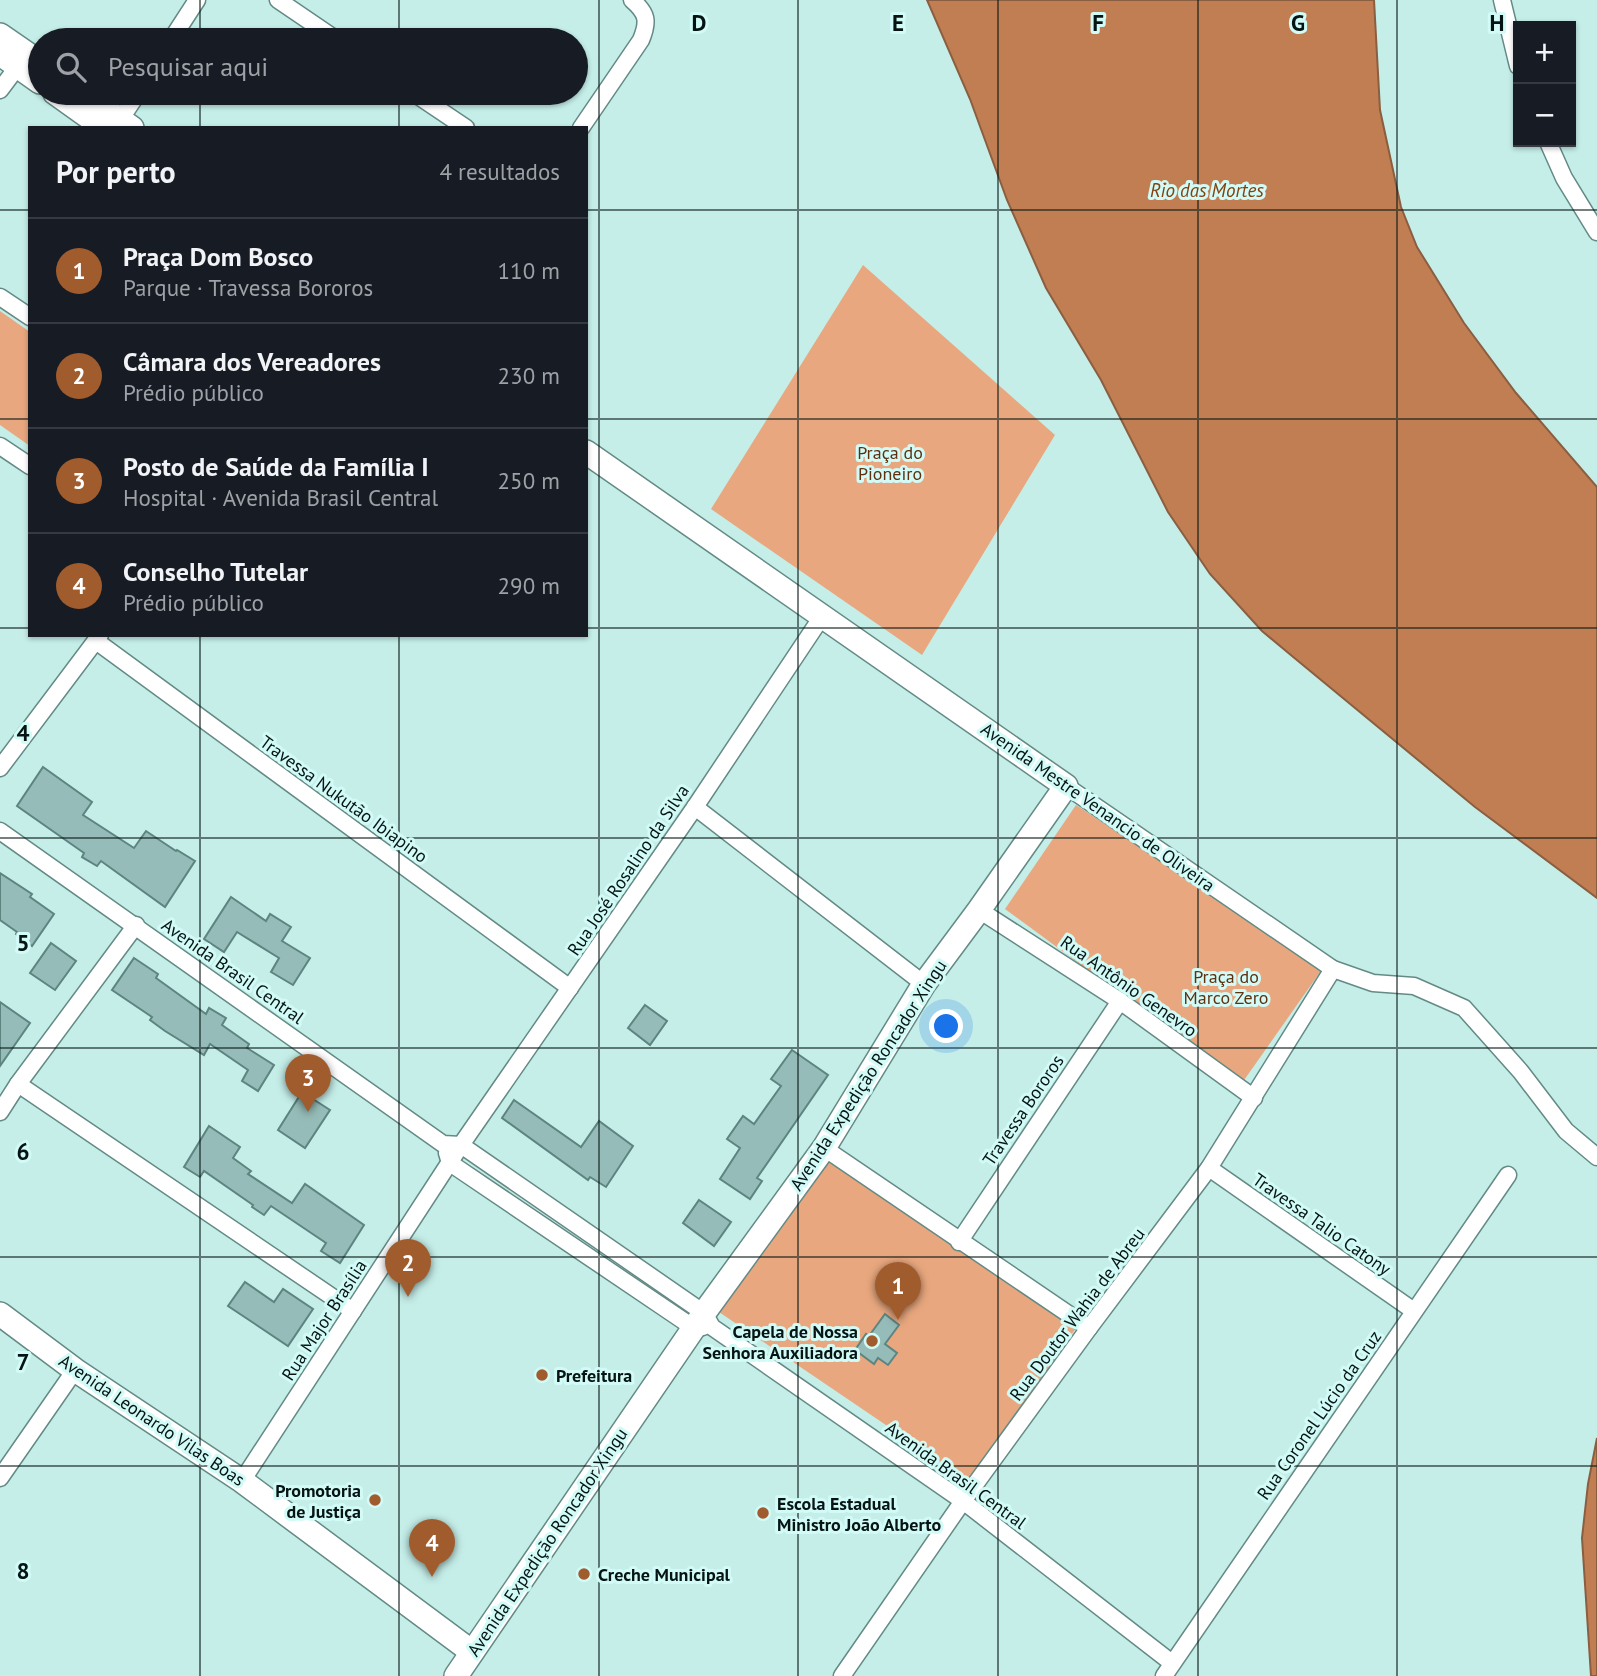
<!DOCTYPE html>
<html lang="pt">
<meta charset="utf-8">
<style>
body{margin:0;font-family:"PT Sans",sans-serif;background:#242831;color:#f1f3f6}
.controls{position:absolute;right:21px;top:21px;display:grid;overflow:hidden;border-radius:0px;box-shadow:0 2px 5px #0004}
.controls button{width:63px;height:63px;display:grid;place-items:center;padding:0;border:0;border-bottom:2px solid #363941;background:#171b24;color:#f1f3f6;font:35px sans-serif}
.you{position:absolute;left:947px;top:1027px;width:24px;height:24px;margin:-18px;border:5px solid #fff;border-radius:50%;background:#1a73e8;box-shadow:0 0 0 10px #1a73e833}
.badge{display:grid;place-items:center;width:46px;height:46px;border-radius:50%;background:#a15c2e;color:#fff;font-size:23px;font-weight:700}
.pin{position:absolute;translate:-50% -58px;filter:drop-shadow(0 2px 4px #0008)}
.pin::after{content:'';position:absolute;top:37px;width:24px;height:21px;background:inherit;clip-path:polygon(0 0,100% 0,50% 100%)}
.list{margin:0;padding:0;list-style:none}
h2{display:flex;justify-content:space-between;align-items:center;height:91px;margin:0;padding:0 28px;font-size:30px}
h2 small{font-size:23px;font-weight:400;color:#9ea1a6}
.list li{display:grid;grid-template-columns:46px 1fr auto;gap:21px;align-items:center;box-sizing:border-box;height:105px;padding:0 28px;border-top:2px solid #363941}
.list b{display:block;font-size:26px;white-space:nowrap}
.list p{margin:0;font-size:23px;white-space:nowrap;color:#9ea1a6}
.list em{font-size:23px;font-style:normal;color:#9ea1a6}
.icon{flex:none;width:38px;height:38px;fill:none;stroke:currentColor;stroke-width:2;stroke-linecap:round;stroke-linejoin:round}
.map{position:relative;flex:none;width:1597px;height:1676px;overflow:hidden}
.search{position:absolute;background:#171b24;box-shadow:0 2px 5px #0004;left:28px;top:28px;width:560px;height:77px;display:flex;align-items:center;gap:18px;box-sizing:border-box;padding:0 24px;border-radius:38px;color:#9ea1a6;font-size:26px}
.panel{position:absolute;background:#171b24;box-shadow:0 2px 5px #0004;left:28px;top:126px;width:560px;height:511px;border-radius:0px}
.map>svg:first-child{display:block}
.green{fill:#e8a77e}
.water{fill:#c27e53;stroke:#8a5e40;stroke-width:2}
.building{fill:#95bcb8;stroke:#5e8480;stroke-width:2}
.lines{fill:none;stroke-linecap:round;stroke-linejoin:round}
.street-casing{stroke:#648a86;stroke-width:19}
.secondary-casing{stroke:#648a86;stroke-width:26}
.street{stroke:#fff;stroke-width:16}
.secondary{stroke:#fff;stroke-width:23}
.grid{fill:none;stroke:#061514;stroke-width:2;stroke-opacity:0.55}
.poi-dot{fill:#a15c2e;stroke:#d2fbf7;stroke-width:2.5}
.labels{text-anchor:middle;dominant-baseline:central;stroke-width:6;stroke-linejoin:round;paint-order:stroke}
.park-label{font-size:18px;fill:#5e3010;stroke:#d2fbf7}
.street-label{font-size:18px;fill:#061514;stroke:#d2fbf7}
.poi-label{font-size:18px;font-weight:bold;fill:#061514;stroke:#d2fbf7;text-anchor:start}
.water-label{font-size:19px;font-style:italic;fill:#824210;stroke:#d2fbf7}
.grid-label{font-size:23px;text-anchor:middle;font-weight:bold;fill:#061514;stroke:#d2fbf7;stroke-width:6;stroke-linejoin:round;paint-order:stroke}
</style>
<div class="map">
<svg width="1597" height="1676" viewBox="0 0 1597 1676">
<rect width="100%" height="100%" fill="#c5eee9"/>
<g class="green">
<polygon points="863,265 1055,435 922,655 711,509"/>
<polygon points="0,311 30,332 30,446 0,425"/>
<polygon points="1076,805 1323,968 1242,1083 1005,909"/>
<polygon points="827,1156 1076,1328 970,1482 719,1312"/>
</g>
<g class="water">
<polygon points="927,0 1374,0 1380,110 1401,207 1417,247 1464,323 1516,393 1597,487 1597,898 1475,807 1292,656 1262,631 1210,574 1168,512 1101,380 1046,288 1007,200 970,99"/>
<polygon points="1597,1438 1597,1676 1591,1676 1582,1538 1588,1484"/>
</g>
<g class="building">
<polygon points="43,767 92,802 83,815 134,848 146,831 176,851 177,850 195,861 165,907 101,861 97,866 82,857 84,853 17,806"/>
<polygon points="0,873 32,894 30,897 54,914 32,946 16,934 17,932 0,920"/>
<polygon points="231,897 266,921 270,914 291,927 282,941 310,958 293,985 271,972 279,958 237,932 224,952 204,939"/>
<polygon points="51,943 76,961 55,990 30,973"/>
<polygon points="134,958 158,974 156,978 206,1014 209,1008 226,1018 222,1025 249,1044 247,1048 274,1065 258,1091 242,1081 248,1070 210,1044 204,1055 165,1031 150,1020 152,1017 112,990"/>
<polygon points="0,1002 30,1023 0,1066"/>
<polygon points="645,1005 667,1021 650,1045 628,1028"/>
<polygon points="792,1050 828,1075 757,1178 762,1181 750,1199 720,1179 740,1148 727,1139 743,1116 754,1124 781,1086 771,1079"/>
<polygon points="302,1092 330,1110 305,1148 278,1130"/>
<polygon points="514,1100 581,1147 599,1121 633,1146 606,1187 590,1177 588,1180 502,1118"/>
<polygon points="209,1126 240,1147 233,1158 251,1171 248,1174 292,1203 305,1184 364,1225 340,1263 321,1251 326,1243 271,1206 264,1215 252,1207 253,1205 204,1171 200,1177 184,1167"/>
<polygon points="699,1200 731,1222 714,1246 683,1223"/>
<polygon points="245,1282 274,1302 283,1289 313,1309 288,1346 228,1306"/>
<polygon points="885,1314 899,1325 885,1344 897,1353 888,1365 878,1358 874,1364 855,1350 866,1334 869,1336"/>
</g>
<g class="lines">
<g class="street-casing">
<g id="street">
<polyline points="278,0 337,40"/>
<polyline points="1502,0 1518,66"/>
<polyline points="171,40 197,0"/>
<polyline points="0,90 18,66"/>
<polyline points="414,93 466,128"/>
<polyline points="116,126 138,93"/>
<path d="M581,128L641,40C649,21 647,13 632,0"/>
<polyline points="1548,142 1564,178 1597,232"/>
<polyline points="0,297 30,317"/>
<polyline points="0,446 30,466"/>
<polyline points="96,641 570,988"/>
<polyline points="0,768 100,635"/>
<polyline points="1066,786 1333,969 1373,983 1414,986 1464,1008 1521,1072 1566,1131 1597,1157"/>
<polyline points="695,807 924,984"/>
<polyline points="0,831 443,1144 461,1145 704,1313 712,1327 963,1501 1172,1663"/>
<polyline points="979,910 1120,1001 1254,1098"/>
<polyline points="18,1084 353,1311"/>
<polyline points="0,1112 18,1084 136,925"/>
<polyline points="824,1148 1089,1328"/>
<polyline points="447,1153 450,1163 694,1328 703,1327"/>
<polyline points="1209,1168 1414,1311"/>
<polyline points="959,1242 1120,1001"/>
<polyline points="0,1478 75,1370"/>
<polyline points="242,1481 461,1145 695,807 823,615"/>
<polyline points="842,1676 963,1501 1089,1328 1209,1168 1333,969"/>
<polyline points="1164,1676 1508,1175"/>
</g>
</g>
<g class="secondary-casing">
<g id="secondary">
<polyline points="0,35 29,55"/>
<polyline points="0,54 40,82"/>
<polyline points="55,93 104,128"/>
<polyline points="82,93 132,128"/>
<polyline points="0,1314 75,1370 242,1481 472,1652"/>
<polyline points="456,1676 704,1313 824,1148 924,984 979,910 1066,786 586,452"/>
</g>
</g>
<use href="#street" class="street"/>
<use href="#secondary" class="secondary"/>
</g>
<path class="grid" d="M200,0V40M399,0V40M599,0V1676M798,0V1676M998,0V1676M1198,0V1676M1397,0V1676M200,93V128M399,93V128M0,210H30M586,210H1597M0,419H30M586,419H1597M0,628H30M586,628H1597M200,635V1676M399,635V1676M0,838H1597M0,1048H1597M0,1257H1597M0,1466H1597"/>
<g class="poi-dot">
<circle cx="872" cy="1341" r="7"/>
<circle cx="542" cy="1375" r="7"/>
<circle cx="375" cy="1500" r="7"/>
<circle cx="763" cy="1513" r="7"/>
<circle cx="584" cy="1574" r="7"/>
</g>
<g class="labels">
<g class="park-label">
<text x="890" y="452">Praça do<tspan x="890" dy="21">Pioneiro</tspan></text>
<text x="1226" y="976">Praça do<tspan x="1226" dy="21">Marco Zero</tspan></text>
</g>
<g class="street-label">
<text transform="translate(344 799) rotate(36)">Travessa Nukutão Ibiapino</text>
<text transform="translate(1098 807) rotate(35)">Avenida Mestre Venancio de Oliveira</text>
<text transform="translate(628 870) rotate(-56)">Rua José Rosalino da Silva</text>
<text transform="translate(233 971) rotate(35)">Avenida Brasil Central</text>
<text transform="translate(1129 986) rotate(35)">Rua Antônio Genevro</text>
<text transform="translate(868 1075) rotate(-57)">Avenida Expedição Roncador Xingu</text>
<text transform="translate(1023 1110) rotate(-56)">Travessa Bororos</text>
<text transform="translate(1322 1224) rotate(35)">Travessa Talio Catony</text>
<text transform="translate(1077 1314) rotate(-53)">Rua Doutor Wahia de Abreu</text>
<text transform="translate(324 1320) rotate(-57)">Rua Major Brasília</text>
<text transform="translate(1319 1415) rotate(-55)">Rua Coronel Lúcio da Cruz</text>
<text transform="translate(152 1420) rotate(34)">Avenida Leonardo Vilas Boas</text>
<text transform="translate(956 1475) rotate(36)">Avenida Brasil Central</text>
<text transform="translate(547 1542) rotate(-56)">Avenida Expedição Roncador Xingu</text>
</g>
<g class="poi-label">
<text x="858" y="1331" text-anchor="end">Capela de Nossa<tspan x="858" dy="21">Senhora Auxiliadora</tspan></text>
<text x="556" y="1375">Prefeitura</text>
<text x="361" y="1490" text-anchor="end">Promotoria<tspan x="361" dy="21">de Justiça</tspan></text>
<text x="777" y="1503">Escola Estadual<tspan x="777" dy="21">Ministro João Alberto</tspan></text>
<text x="598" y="1574">Creche Municipal</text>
</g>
<g class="water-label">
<text x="1207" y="190">Rio das Mortes</text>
</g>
</g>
<g class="grid-label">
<text x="699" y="31">D</text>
<text x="898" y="31">E</text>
<text x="1098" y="31">F</text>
<text x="1298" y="31">G</text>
<text x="1497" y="31">H</text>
<text x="23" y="741">4</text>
<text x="23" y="951">5</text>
<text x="23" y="1160">6</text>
<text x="23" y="1370">7</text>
<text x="23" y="1579">8</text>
</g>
</svg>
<div class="controls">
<button>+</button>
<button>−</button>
</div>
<div class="you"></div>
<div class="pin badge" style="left:898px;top:1320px">1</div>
<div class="pin badge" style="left:408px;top:1297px">2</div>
<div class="pin badge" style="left:308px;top:1112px">3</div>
<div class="pin badge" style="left:432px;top:1577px">4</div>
<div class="search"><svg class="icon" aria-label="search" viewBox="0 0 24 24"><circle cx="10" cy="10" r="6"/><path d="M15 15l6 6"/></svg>Pesquisar aqui</div>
<section class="panel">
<h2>Por perto<small>4 resultados</small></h2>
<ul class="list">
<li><span class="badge">1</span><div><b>Praça Dom Bosco</b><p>Parque · Travessa Bororos</p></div><em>110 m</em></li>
<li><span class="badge">2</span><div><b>Câmara dos Vereadores</b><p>Prédio público</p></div><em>230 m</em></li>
<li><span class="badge">3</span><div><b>Posto de Saúde da Família I</b><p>Hospital · Avenida Brasil Central</p></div><em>250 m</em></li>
<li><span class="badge">4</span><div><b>Conselho Tutelar</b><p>Prédio público</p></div><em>290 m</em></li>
</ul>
</section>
</div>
